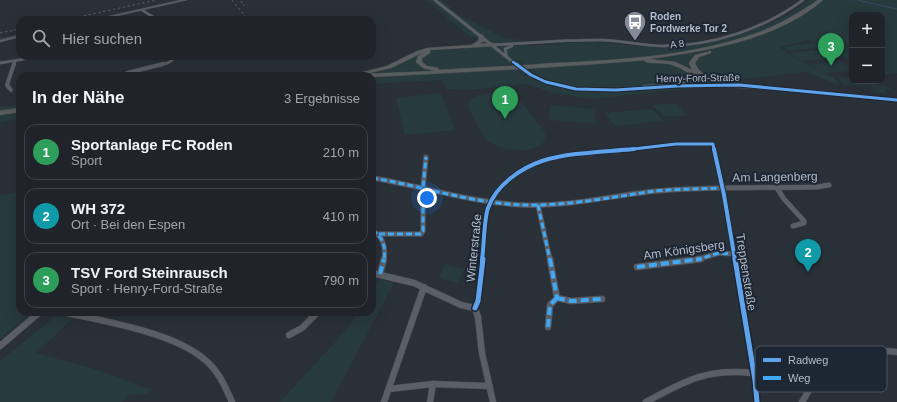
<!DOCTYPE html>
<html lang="de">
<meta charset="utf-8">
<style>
body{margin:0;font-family:Arial,sans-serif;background:#282c32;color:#f1f3f6}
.controls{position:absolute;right:12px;top:12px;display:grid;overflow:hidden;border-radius:8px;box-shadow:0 4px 16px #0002}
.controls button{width:36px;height:36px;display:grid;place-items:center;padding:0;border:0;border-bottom:1px solid #3d4147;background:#20242a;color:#f1f3f6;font:20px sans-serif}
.you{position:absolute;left:427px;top:198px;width:14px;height:14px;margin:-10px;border:3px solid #fff;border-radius:50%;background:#1a73e8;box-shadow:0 0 0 6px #1a73e833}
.badge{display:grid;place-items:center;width:26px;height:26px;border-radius:50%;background:#d93025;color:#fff;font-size:13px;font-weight:700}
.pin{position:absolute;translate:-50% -33px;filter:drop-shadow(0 1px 2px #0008)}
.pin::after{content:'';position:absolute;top:21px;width:14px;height:12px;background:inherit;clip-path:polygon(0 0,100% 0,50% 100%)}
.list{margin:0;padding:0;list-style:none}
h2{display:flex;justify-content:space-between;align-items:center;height:52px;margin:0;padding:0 16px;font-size:17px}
h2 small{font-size:13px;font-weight:400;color:#a2a4a8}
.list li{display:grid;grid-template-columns:26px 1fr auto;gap:12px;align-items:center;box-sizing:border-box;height:56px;margin:0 8px 8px;padding:0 8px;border:1px solid #3d4147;border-radius:12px}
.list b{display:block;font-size:15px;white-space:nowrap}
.list p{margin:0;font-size:13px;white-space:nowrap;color:#a2a4a8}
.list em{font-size:13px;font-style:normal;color:#a2a4a8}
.icon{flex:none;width:22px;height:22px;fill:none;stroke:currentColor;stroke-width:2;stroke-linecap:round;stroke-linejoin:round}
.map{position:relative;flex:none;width:897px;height:402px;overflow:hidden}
.search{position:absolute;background:#20242a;box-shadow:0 4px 16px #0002;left:16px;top:16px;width:360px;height:44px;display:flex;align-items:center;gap:10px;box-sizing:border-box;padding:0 14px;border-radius:12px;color:#a2a4a8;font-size:15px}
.panel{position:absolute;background:#20242a;box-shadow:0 4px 16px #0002;left:16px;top:72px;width:360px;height:244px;border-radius:12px}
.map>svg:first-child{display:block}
.green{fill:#273a3e;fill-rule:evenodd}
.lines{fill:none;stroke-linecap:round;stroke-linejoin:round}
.stream{stroke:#384963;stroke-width:1}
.minor-far3-casing{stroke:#484c53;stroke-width:3}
.minor-far2-casing{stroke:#484c53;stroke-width:4.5}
.minor-far1-casing{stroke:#484c53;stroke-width:5.5}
.minor-casing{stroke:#484c53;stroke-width:7}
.tertiary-casing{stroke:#484c53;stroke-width:1}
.motorway-casing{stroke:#474c53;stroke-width:1}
.minor-far3{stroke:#5a5e66;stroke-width:2.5}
.minor-far2{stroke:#5a5e66;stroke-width:3.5}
.minor-far1{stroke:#5a5e66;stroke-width:4.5}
.minor{stroke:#5a5e66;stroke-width:6}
.tertiary{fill:#5a5e66;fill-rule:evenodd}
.motorway{fill:#5a5d60;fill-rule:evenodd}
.rail{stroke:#595d64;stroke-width:1;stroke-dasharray:2.5 2.5;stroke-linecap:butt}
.tertiary-bridge-far1-casing{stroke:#484c53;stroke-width:4;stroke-linecap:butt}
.tertiary-bridge-casing{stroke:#484c53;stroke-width:5.5;stroke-linecap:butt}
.tertiary-bridge-far1{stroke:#5a5e66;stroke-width:3.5}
.tertiary-bridge{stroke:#5a5e66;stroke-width:4.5}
.quiet-far1{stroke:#3fa9f5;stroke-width:3;stroke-dasharray:6 3;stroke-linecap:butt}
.quiet{stroke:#3fa9f5;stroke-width:4;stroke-dasharray:8 4;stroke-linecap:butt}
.cycleway-far3-casing{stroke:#1d2633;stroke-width:4}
.cycleway-far2-casing{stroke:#1d2633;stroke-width:5}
.cycleway-far1-casing{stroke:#1d2633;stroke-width:6}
.cycleway-casing{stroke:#1d2633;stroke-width:8}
.cycleway-far3{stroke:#60a3ed;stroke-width:2.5}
.cycleway-far2{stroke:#60a3ed;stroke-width:3}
.cycleway-far1{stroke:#60a3ed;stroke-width:4}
.cycleway{stroke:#60a3ed;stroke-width:5}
.labels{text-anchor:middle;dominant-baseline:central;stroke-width:4;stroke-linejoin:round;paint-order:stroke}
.far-poi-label{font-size:10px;font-weight:bold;fill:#b4bcc9;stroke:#1d2633;text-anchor:start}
.far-street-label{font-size:10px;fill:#b4bcc9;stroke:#1d2633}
.street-label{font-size:12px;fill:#b4bcc9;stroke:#1d2633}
.key{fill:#1d2633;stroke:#4a5360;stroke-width:1}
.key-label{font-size:11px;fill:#b4bcc9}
</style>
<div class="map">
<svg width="897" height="402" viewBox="0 0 897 402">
<rect width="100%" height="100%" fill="#2a3038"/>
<g class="green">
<path d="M427,0H442L462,17L488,29L501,37L520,40L526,46L589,42L662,48L677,47L719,40L756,29L786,16L809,0H897V73L882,76V15H852V62L810,40L780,47L787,53L822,72L810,64L842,62L852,68V71L824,73L835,78L839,85L806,72L734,80L746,82L750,88H696L593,99L554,93L526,84L470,90L447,89L441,80L372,84V76H319L369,71L388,65L421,49L452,46L454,50L464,49L462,45L478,41L476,37H471L446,18L447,17ZM519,61L536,73L525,76L508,64Z"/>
<polygon points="814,43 822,47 789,51 782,47"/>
<polygon points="820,50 834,58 802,61 789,53"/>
<polygon points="837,76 852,78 852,81 874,81 877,85 888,86 892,90 884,89 888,94 873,92 870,88 844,85"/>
<polygon points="441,93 455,130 405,135 396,98"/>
<path d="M492,93L510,95L520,100L545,132C550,156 503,152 491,143C481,136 475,120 469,109C465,96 482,94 492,93Z"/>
<polygon points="675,103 687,115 664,117 652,105"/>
<polygon points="20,104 20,119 0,122 0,107"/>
<polygon points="550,105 595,109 596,124 549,120"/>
<polygon points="652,109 664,121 615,126 605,113"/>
<polygon points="20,191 20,312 31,312 0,340 0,195"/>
<polygon points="445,264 464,269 458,283 439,278"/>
<polygon points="380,279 394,283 331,402 280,402 338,339 359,312 372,312 372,293"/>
<polygon points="56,316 72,319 36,353 98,370 152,390 147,394 129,395 122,402 0,402 0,361"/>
</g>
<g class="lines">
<polyline class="stream" points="857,0 897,9"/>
<g class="minor-far3-casing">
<g id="minor-far3">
<polyline points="142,10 158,20"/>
<path d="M493,45C528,43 564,40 600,40C621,40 642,46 663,46C712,46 764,29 803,0"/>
<polyline points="507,57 505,49 512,46"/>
<polyline points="0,63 43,56"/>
<polyline points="14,65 15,61"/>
<polyline points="158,65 168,63 178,56"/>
</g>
</g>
<g class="minor-far2-casing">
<g id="minor-far2">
<polyline points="127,73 163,64"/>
<polyline points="11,90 7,85 14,64"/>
<polyline points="625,150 676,144 713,144 714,150"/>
</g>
</g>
<g class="minor-far1-casing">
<g id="minor-far1">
<polyline points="714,149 724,195 735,260"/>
<path d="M372,178C423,186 472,203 524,205C573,207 620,193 669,190C718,187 768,188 817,187L829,185"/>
<polyline points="777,188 784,199 804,221 804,223 793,226"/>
<polyline points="538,205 550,260"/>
<path d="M372,230C383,237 386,246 384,260"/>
<polyline points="379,234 421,234 423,231 423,188 426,157"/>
<path d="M482,260C484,246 484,219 488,208C496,185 521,168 542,161C571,152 604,152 634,149"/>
<polyline points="696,260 719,253 732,254"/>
</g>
</g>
<g class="minor-casing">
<g id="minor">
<polyline points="550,259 557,298"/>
<polyline points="735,259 755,380 757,402"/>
<polyline points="637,267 701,259"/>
<polyline points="372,273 414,283 461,305 475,308"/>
<polyline points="380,274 384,259"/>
<polyline points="557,298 571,301 602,299"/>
<polyline points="475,308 478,301 483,259"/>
<polyline points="475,308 478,317 482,353 493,402"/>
<path d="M62,312C103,321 172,332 204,359C218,370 225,386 232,402"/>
<polyline points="548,327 550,305 557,298"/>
<polyline points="289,335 302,328 318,312"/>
<polyline points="0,346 40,312"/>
<polyline points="389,389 433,384 489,386"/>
<polyline points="384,402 424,287"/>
<polyline points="430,402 433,384"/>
<path d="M646,402C685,381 707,368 753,373"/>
<path d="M802,402C809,391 815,378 824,369C843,350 872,349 897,352"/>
</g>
</g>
<g class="tertiary-casing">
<g id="tertiary">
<polygon points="181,0 187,0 99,20 92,20"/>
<polygon points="433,0 437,0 514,61 514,63 512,63"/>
<polygon points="20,35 20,37 0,42 0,40"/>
<path d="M530,74C536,74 541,79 547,81C555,84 563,85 571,87C597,91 624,87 650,86L652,87L650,88C620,90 588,95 558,87C548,84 539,80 530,76Z"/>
<path d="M698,84C765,84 831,92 897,99V101C821,93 746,85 669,87L667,86L669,85Z"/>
</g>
</g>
<g class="motorway-casing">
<g id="motorway">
<path d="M818,0H823C777,40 707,51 648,59L675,62L692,70L689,63L695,55L711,51V53L699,57L695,63C701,80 726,80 741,84L742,85L739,87L715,82L700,76L699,77L709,84V86L702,85L694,79C682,87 657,90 642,88V86L644,85C659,84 675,85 689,77V74C680,66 668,63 657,63C652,63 648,63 644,61L646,60C555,68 463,72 372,77V76H347L387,66L415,52L427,48L472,45L479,40V35L481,34L483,35L484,41L479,44L493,43L495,44V46L430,50V53L422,58V62L427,66L438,68L439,69L437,70C476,68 515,66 555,63C623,60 692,56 757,33C779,25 799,13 818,0ZM424,52L418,56L416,62L423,68L435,71L365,74L391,68Z"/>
<polygon points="20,108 20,112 0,115 0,111"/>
</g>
</g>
<use href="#minor-far3" class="minor-far3"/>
<use href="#minor-far2" class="minor-far2"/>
<use href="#minor-far1" class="minor-far1"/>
<use href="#minor" class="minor"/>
<use href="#tertiary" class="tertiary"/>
<use href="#motorway" class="motorway"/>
<g class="rail">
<polyline points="232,0 248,20"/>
<polyline points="241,1 244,6"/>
<polyline points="64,20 157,0"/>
<polyline points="0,33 20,29"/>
<polyline points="284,56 287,59"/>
</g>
<g class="tertiary-bridge-far1-casing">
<polyline id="tertiary-bridge-far1" points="513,62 518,65"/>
</g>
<g class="tertiary-bridge-casing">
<polyline id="tertiary-bridge" points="516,64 531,75"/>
</g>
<use href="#tertiary-bridge-far1" class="tertiary-bridge-far1"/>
<use href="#tertiary-bridge" class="tertiary-bridge"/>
<g class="quiet-far1">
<path d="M372,178C423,186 473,204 525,205C568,206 612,197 655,191C677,189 700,189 722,188"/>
<polyline points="538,205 550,260"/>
<path d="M372,230C383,237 386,246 384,260"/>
<polyline points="379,234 421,234 423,231 423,188 426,157"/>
<polyline points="696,260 719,253 732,254"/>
</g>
<g class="quiet">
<polyline points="550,259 557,298"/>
<polyline points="637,267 701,259"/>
<polyline points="380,274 384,259"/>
<polyline points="557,298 571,301 602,299"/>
<polyline points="548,327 550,305 557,298"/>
</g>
<g class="cycleway-far3-casing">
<polyline id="cycleway-far3" points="513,62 518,65"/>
</g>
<g class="cycleway-far2-casing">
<g id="cycleway-far2">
<polyline points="516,64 531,75 546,82 576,89 616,90 677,86 739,85 897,100"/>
<polyline points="625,150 676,144 713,144 714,150"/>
</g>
</g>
<g class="cycleway-far1-casing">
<g id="cycleway-far1">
<polyline points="714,149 724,195 735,260"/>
<path d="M482,260C484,246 484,219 488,208C496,185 521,168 542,161C571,152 604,152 634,149"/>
</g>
</g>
<g class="cycleway-casing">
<g id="cycleway">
<polyline points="735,259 755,380 757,402"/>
<polyline points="475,308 478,301 483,259"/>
</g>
</g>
<use href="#cycleway-far3" class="cycleway-far3"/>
<use href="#cycleway-far2" class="cycleway-far2"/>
<use href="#cycleway-far1" class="cycleway-far1"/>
<use href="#cycleway" class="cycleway"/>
</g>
<defs>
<g id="bus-pin" transform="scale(1.15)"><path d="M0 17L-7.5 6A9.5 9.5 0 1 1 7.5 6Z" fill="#848b96" stroke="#1d2633"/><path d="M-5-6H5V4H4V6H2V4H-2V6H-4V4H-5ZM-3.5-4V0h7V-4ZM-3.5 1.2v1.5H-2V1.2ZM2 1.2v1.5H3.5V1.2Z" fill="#fff"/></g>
</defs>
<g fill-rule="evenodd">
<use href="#bus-pin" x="635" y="22"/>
</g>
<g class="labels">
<g class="far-poi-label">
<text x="650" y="16">Roden<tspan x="650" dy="12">Fordwerke Tor 2</tspan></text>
</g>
<g class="far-street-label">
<text transform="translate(677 44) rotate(-9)">A 8</text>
<text transform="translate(698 78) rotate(-1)">Henry-Ford-Straße</text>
</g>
<g class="street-label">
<text transform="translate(775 177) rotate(-1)">Am Langenberg</text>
<text transform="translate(474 248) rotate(-84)">Winterstraße</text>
<text transform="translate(684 250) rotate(-8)">Am Königsberg</text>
<text transform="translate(746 272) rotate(81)">Treppenstraße</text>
</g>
</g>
<rect x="755" y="346" width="132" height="46" rx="6" class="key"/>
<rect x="763" y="358" width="18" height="4" fill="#60a3ed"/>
<rect x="763" y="376" width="18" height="4" fill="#3fa9f5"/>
<g class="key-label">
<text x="788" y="364">Radweg</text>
<text x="788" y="382">Weg</text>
</g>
</svg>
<div class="controls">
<button>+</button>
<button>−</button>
</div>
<div class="you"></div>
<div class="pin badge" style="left:505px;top:119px;background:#2e9e5b">1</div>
<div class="pin badge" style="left:808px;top:272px;background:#0f9aa8">2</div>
<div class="pin badge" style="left:831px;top:66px;background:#2e9e5b">3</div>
<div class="search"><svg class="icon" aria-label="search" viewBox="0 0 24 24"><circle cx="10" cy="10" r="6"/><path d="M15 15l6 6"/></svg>Hier suchen</div>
<section class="panel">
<h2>In der Nähe<small>3 Ergebnisse</small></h2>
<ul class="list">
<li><span class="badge" style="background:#2e9e5b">1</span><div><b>Sportanlage FC Roden</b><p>Sport</p></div><em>210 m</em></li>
<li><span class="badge" style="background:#0f9aa8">2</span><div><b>WH 372</b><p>Ort · Bei den Espen</p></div><em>410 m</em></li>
<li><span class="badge" style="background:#2e9e5b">3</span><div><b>TSV Ford Steinrausch</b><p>Sport · Henry-Ford-Straße</p></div><em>790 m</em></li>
</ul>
</section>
</div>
